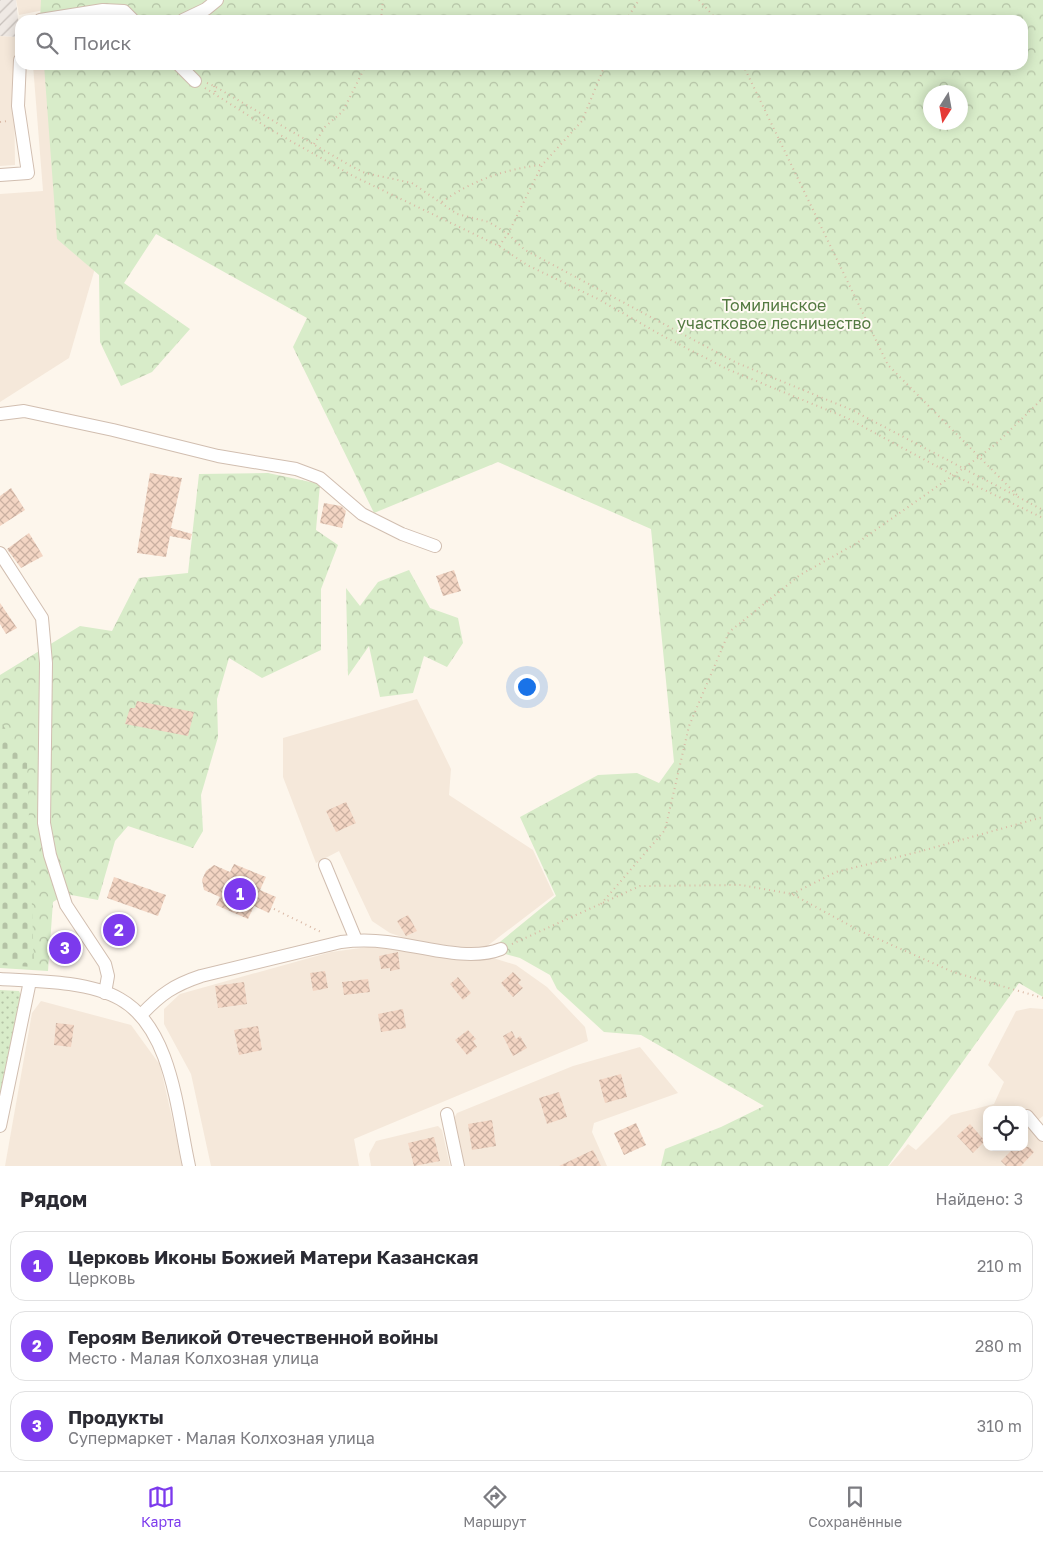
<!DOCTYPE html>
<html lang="ru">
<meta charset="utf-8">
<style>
body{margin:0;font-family:"Golos Text",sans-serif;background:#f2f2f3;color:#2b2b33}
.controls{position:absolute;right:15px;bottom:15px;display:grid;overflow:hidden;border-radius:10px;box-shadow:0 2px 12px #0003}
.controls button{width:45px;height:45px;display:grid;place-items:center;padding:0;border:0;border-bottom:1px solid #e1e1e2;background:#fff;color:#2b2b33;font:25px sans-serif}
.compass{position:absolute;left:923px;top:85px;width:45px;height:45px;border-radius:50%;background:#fff;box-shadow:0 2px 12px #0003;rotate:191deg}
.you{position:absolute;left:526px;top:686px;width:18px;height:18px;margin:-12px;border:4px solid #fff;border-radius:50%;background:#1a73e8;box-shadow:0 0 0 8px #1a73e833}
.badge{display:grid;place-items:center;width:32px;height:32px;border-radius:50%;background:#7c3aed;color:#fff;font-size:16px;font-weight:700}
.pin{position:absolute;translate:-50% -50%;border:2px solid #fff;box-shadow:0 1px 5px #0006}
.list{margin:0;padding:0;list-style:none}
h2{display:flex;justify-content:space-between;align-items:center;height:65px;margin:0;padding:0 20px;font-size:21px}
h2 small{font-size:16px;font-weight:400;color:#7c7c81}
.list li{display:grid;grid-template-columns:32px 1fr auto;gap:15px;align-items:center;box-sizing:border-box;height:70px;margin:0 10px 10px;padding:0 10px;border:1px solid #e1e1e2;border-radius:15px}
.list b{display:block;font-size:19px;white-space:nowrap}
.list p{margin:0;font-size:16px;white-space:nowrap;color:#7c7c81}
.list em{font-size:16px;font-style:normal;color:#7c7c81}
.icon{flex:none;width:28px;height:28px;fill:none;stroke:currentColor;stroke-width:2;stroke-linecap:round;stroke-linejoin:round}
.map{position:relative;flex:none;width:1043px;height:1166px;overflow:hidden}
.search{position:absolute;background:#fff;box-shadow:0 2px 12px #0003;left:15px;right:15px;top:15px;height:55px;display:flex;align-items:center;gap:12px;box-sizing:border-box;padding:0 18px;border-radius:15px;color:#7c7c81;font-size:19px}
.sheet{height:305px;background:#fff}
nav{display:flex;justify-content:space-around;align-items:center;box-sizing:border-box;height:70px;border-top:1px solid #e1e1e2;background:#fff;font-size:14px;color:#7c7c81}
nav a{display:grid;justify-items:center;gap:2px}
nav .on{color:#7c3aed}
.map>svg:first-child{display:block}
.residential{fill:#f5e8da}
.industrial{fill:url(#industrial-furrows)}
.forest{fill:url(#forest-crowns);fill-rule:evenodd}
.cemetery{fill:url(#cemetery-stones)}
.garden{fill:url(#garden-dots)}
.building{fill:url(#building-cross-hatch)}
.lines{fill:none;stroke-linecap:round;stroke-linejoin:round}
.minor-casing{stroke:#d1beb0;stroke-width:14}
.path{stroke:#d9b8a5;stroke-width:2;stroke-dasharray:1 4;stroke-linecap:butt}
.minor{stroke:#fff;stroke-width:12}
.labels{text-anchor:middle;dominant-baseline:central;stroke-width:4;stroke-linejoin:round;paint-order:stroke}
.park-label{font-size:16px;fill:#537a41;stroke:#fffaf3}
</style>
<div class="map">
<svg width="1043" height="1166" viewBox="0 0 1043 1166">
<defs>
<pattern id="industrial-furrows" width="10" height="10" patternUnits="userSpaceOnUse" patternTransform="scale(1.25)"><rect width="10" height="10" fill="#efe9e4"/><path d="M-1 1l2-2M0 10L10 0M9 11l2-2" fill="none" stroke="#c7c0bb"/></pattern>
<pattern id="forest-crowns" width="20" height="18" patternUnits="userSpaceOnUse" patternTransform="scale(1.25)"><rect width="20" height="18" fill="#d8ecc9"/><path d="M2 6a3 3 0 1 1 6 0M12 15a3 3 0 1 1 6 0" fill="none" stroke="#b4c2a5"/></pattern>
<pattern id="cemetery-stones" width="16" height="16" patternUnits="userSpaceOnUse" patternTransform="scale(1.25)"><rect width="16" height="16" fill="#d8ecc9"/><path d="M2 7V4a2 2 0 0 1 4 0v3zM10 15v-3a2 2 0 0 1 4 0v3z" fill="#b4c2a5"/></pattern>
<pattern id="garden-dots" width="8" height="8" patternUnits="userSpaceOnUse" patternTransform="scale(1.25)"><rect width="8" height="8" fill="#d8ecc9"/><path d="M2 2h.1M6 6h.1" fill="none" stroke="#b4c2a5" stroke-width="1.8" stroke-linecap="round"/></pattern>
<pattern id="building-cross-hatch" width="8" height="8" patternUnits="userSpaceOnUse" patternTransform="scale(1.25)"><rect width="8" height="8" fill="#f3d5c3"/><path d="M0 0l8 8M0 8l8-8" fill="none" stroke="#cab0a1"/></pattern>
</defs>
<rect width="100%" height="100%" fill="#fdf6ec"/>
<g class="residential">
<polygon points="16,0 94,0 19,15"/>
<polygon points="0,36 17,37 14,90 15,165 0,166"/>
<polygon points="33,65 147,65 98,258 69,358 0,402 0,194 43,191"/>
<polygon points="417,699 451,769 449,795 533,850 554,895 482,950 414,941 390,933 372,921 339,851 316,863 283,777 283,738"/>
<polygon points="383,945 490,957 516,965 547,987 585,1027 588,1041 354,1139 359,1166 211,1166 191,1074 164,1024 164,1009 180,994 331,952"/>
<polygon points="41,1001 131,1025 160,1065 183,1166 5,1166 32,1013"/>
<polygon points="1030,1008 1043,1009 1043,1116 1038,1120 1024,1118 1024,1110 987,1110 987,1147 1024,1147 1024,1121 1043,1143 1043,1166 889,1166 908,1144 916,1150 951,1115 994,1104 1004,1082 988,1065 1016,1011"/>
<polygon points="640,1047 678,1093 594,1123 592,1132 607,1166 464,1166 454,1118 457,1113 573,1066"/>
<polygon points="438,1126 442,1130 450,1166 371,1166 369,1154 376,1141"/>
</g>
<polygon class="industrial" points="0,0 16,0 20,37 0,36"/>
<g class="forest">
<path d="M41,0H1043V997L1019,983L888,1166H661L665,1149L721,1127L764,1106L641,1035L604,1032L557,989L550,975L520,958L490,950L556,896L520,817L598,775L637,773L659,783L674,762L651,529L498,462L374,513L293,347L307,318L156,234L124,283L190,329L152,372L121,386L100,342L99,275L57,239L44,65H1023V20H40ZM930,92H960V122H930Z"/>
<polygon points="268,473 320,484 316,530 338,545 321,589 321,650 262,678 229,658 217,699 218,737 201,795 203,831 193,848 128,826 115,841 98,900 66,894 53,902 48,971 0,968 0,675 80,626 112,631 139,578 188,573 199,474"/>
<polygon points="409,570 430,608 458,618 463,643 447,667 424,656 413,693 380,697 369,646 348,676 346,588 360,606 378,582"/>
</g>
<polygon class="cemetery" points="0,721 27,760 34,967 0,965"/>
<polygon class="garden" points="0,990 19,991 23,1000 0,1108"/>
<g class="building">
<polygon points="150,473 182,478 171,528 192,534 190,540 170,536 166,557 137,553"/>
<polygon points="11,488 25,510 0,526 0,496"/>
<polygon points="324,503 341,506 346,511 342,528 320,523"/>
<polygon points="29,533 43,556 21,568 7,549"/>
<polygon points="454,570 461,591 443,596 436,576"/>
<polygon points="0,603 17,628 6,634 0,624"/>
<polygon points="137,701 194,712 188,736 125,724 130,708 135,708"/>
<polygon points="346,802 356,823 336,832 326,811"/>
<polygon points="234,864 266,877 260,890 276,897 269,913 254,906 248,919 216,905 220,897 204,890 202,880 206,871 214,865 230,872"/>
<polygon points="114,877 166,895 158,916 107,898"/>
<polygon points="408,915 417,931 406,936 397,921"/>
<polygon points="55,939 76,940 76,958 54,957"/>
<polygon points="398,952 400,969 390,971 390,968 381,969 379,956"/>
<polygon points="325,971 328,988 313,991 310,973"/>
<polygon points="513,972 521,980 518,983 523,988 513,997 501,983"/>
<polygon points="458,977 471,993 463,1000 450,984"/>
<polygon points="368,979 370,992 344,995 342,982"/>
<polygon points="244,982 247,1004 218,1008 215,986"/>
<polygon points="403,1009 406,1028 381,1032 378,1014"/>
<polygon points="56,1023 74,1025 71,1047 54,1045"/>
<polygon points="258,1026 262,1050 239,1055 234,1030"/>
<polygon points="468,1030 476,1039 473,1041 477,1047 467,1055 455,1040"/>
<polygon points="512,1031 516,1039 520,1036 527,1048 513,1056 503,1036"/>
<polygon points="621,1074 627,1097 605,1103 599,1080"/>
<polygon points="559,1092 567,1117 547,1124 539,1098"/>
<polygon points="492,1120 496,1146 472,1150 468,1124"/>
<polygon points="636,1123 646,1145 624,1155 614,1133"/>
<polygon points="970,1124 985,1141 973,1153 957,1136"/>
<polygon points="434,1137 440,1161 414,1166 408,1143"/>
<polygon points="1015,1147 1029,1147 1034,1152 1021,1166 1006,1166 1001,1161"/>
<polygon points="593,1150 601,1166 559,1166"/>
</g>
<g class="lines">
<g class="minor-casing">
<g id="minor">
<polyline points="40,20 103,10 124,11 133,20"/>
<polyline points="183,20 206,9 217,0"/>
<polyline points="179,65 195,81"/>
<polyline points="0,175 28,173 18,106 20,60"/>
<polyline points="0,414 24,411 113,430 218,456 296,469 320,478 362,514 402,534 435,546"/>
<polyline points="0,553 42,618 46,663 44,823 50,855 66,905 105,964 108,976 105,993"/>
<polyline points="325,865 356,940"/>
<path d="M0,979C36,981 88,981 120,999C172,1028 177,1112 189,1166"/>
<path d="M141,1015C161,994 174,985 201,976L341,942C356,940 372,940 387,942C421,946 469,962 501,949"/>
<polyline points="447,1114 458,1166"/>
<polyline points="1027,1116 1043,1135"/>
<polyline points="0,1126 30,981"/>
</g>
</g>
<g class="path">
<polyline points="699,0 717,20"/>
<polyline points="381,20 383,0"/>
<polyline points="626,20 639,0"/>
<polyline points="743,65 888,365 1018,496"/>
<polyline points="207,83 214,86 349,165 365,173 412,183 457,214 489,222 508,234 525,250 737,363 852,410 1043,510"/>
<polyline points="214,86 216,95"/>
<polyline points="205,88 273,131 353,176 499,246 527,265 598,299 663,336 727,369 847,418 953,475 1043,518"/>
<polyline points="0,122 8,121"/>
<polyline points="314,144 325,127 343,111 366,65"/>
<path d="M442,202C471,181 505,169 541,165"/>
<polyline points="499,246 508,234 542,165 582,121 605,65"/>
<polyline points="792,894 836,872 918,852 1043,817"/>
<polyline points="601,904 665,830 689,726 729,632 800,575 857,543 979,457 998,442 1043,398"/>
<polyline points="274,909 323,933"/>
<polyline points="512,944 640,886 741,885 792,894 860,931 953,972 1043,998"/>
</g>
<use href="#minor" class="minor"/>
</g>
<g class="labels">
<g class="park-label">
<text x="774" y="305">Томилинское<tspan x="774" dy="18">участковое лесничество</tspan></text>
</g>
</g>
</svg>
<div class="controls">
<button><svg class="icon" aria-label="locate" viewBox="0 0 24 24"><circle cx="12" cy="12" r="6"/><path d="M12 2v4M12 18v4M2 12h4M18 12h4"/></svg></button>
</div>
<svg class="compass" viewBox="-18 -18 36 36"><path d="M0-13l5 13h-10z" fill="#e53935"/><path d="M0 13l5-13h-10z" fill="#7c7c81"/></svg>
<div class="you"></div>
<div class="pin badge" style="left:240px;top:894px">1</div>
<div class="pin badge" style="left:119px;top:930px">2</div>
<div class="pin badge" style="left:65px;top:948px">3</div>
<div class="search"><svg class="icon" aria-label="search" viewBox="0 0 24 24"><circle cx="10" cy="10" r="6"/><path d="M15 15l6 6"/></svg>Поиск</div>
</div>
<section class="sheet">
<h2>Рядом<small>Найдено: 3</small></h2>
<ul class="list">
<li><span class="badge">1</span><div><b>Церковь Иконы Божией Матери Казанская</b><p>Церковь</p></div><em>210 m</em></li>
<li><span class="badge">2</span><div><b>Героям Великой Отечественной войны</b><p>Место · Малая Колхозная улица</p></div><em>280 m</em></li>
<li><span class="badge">3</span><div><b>Продукты</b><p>Супермаркет · Малая Колхозная улица</p></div><em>310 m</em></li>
</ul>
</section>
<nav>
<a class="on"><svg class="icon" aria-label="map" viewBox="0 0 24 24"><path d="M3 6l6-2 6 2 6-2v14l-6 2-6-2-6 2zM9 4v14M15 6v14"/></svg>Карта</a>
<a><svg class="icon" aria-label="directions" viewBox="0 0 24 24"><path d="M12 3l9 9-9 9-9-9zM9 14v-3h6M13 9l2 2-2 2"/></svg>Маршрут</a>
<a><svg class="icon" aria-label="saved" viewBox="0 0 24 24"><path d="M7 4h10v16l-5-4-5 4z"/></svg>Сохранённые</a>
</nav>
